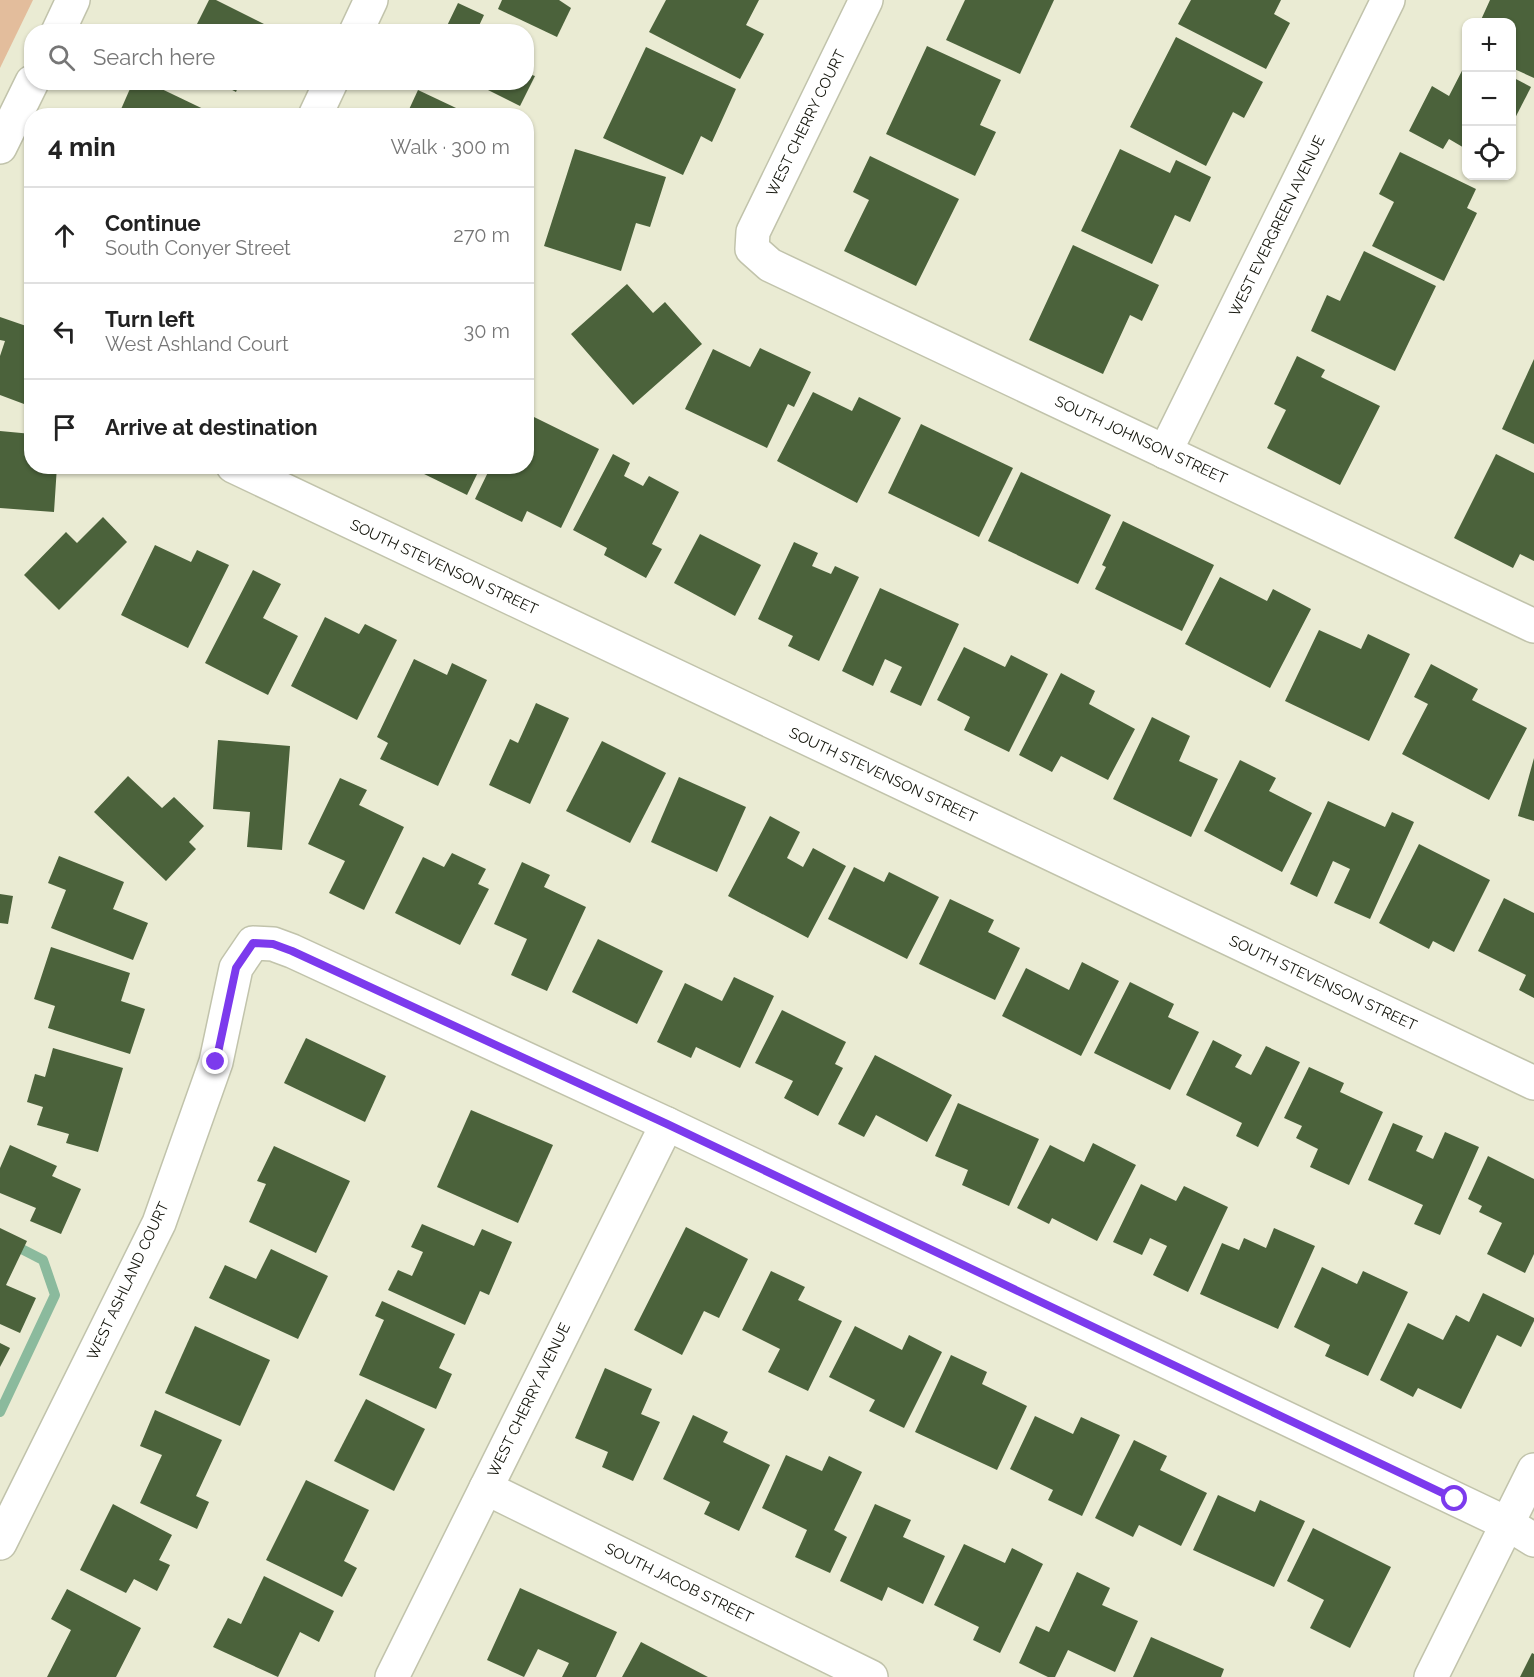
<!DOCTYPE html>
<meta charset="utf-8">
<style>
body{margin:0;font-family:Raleway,sans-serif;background:#f6f6f6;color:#222}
.controls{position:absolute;right:18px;top:18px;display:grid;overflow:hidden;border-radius:12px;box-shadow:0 2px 4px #0004}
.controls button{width:54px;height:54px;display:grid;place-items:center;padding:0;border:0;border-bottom:2px solid #e0e0e0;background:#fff;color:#222;font:30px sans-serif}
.stop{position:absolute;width:18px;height:18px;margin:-14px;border:4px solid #7c3aed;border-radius:50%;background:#fff}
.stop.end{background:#7c3aed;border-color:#fff;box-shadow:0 2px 6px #0008}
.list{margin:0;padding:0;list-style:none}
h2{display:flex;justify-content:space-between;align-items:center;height:78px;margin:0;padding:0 24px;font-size:26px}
h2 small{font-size:20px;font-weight:400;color:#767676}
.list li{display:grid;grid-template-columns:39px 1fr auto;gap:18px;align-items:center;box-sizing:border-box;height:96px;padding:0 24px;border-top:2px solid #e0e0e0}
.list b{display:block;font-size:22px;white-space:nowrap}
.list p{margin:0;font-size:20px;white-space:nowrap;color:#767676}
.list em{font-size:20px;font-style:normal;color:#767676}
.icon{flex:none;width:33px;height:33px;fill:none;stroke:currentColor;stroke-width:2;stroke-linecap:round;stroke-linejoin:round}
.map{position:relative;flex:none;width:1534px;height:1677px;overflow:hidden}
.search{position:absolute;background:#fff;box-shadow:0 2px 4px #0004;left:24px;top:24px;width:510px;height:66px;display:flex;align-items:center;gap:15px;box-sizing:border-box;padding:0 21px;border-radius:24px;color:#767676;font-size:22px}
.panel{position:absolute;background:#fff;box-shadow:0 2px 4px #0004;left:24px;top:108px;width:510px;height:366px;border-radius:24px}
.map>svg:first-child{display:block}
.green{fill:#e3bd9c}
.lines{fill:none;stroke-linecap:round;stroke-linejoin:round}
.stream{stroke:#8bba9d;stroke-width:10}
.building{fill:#4b623b}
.minor-casing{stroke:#c1c3ab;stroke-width:36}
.tertiary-casing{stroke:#c1c3ab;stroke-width:36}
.minor{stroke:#fff;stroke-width:33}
.tertiary{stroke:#fff;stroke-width:33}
.route{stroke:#7c3aed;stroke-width:8}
.labels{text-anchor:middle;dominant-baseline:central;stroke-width:6;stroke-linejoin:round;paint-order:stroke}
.street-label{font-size:15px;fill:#12130a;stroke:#fff}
</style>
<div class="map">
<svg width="1534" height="1677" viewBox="0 0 1534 1677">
<rect width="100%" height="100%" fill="#eaebd3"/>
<polygon class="green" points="0,0 33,0 0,68"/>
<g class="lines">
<polyline class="stream" points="0,1238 43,1260 55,1295 0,1412"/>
</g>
<g class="building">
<polygon points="209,0 216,0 268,26 266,32 193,32"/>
<polygon points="502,0 559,0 571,8 557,37 498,9"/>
<polygon points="666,0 759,0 746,25 764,34 740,79 649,32"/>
<polygon points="965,0 1054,0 1020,74 946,40"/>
<polygon points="1191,0 1281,0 1274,14 1290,23 1266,69 1178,24"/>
<polygon points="1490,0 1534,0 1534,78 1512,68 1512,22 1480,22"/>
<polygon points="458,3 484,15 477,30 481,32 444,32"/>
<polygon points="1176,37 1263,82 1244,118 1233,112 1206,166 1130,127"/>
<polygon points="927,46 1001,80 980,125 996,132 975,176 886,134"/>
<polygon points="646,47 736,89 712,142 701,136 683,175 603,138"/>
<polygon points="1466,63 1466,149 1449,139 1443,149 1409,131 1432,86 1449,96"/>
<polygon points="526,73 535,76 520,106 472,82 526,82"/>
<polygon points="1512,77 1531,87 1512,124"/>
<polygon points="133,82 147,82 218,116 118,116"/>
<polygon points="217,82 240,82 236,92"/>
<polygon points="418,90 473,116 406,116"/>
<polygon points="575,149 666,177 650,227 636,223 621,271 544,246"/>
<polygon points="1120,149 1170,173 1176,160 1211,177 1190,222 1175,215 1152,264 1081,231"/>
<polygon points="1400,152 1476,189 1467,208 1477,213 1444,281 1372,246 1394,202 1379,194"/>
<polygon points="870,156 959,199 916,286 844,251 869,200 853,192"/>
<polygon points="1073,245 1159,285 1142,321 1130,315 1103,374 1029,340"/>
<polygon points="1364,251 1436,286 1395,371 1311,331 1327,295 1340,301"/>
<polygon points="627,284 653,313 665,302 702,344 633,405 571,334"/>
<polygon points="0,317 32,328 32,407 0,395 0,356 5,341 0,340"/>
<polygon points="760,348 811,372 794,407 788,404 767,448 685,409 713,349 750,367"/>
<polygon points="1297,356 1325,370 1321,377 1380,406 1340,485 1267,448 1286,410 1274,404"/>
<polygon points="1534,359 1534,444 1502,429"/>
<polygon points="813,392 852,411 859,397 901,418 857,503 777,461"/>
<polygon points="534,417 599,449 561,528 527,511 522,522 475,499 491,466 526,466 526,432"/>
<polygon points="921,424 1013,468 979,537 888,493"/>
<polygon points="0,431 32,434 32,466 57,466 54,512 0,508"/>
<polygon points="613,454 630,463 624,476 643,486 649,476 679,492 652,544 662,549 646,578 604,555 607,548 573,530"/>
<polygon points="1496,454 1534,473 1534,561 1520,554 1513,568 1454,538"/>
<polygon points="423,466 481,466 467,495 420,472"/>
<polygon points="1021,472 1111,515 1078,584 988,541"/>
<polygon points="103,517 127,542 59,610 24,575 66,532 77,543"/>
<polygon points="1123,521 1214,565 1182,631 1095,589 1106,567 1102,565"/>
<polygon points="700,534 761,565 735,616 674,583"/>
<polygon points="794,542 818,553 812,566 831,574 835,566 859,577 819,661 788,646 793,636 758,619"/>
<polygon points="155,545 191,562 197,550 229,565 188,648 121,615"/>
<polygon points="253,570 281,584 263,618 298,636 268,695 205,663"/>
<polygon points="1220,577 1267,601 1273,589 1311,609 1270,688 1185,644"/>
<polygon points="880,588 959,624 921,706 890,692 902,667 885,659 873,686 842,671"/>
<polygon points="325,617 359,634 365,624 397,640 357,720 291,686"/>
<polygon points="1319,630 1361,649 1368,634 1410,654 1369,741 1285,701"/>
<polygon points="964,647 1005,667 1011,655 1048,674 1009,752 964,730 970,717 937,700"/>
<polygon points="414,659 447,675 452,663 487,680 438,786 380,759 388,743 377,737"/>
<polygon points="1431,664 1478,689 1472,700 1527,728 1489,800 1402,754 1428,704 1414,697"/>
<polygon points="1061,673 1095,691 1089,704 1135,729 1108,780 1061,756 1052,772 1019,755"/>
<polygon points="536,703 569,718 530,804 489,785 510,739 518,743"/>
<polygon points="1152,717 1190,736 1179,761 1218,779 1191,837 1113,799"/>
<polygon points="218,740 290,746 282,850 247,847 250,812 213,809"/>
<polygon points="602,741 666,773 630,843 566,811"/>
<polygon points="1534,758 1534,821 1518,816"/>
<polygon points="1240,760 1276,778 1269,791 1312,813 1282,872 1204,831"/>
<polygon points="128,776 162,808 174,797 204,826 189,842 196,849 166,881 94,812"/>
<polygon points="679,777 746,807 717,872 651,842"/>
<polygon points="340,778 367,790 359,805 404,827 364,910 329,893 345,861 308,844"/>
<polygon points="1328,801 1385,827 1392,812 1414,822 1370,919 1334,903 1350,869 1333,861 1317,897 1290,884"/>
<polygon points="770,816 800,832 787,858 803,867 813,848 846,866 808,938 728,896"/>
<polygon points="1419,844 1490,880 1454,952 1433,941 1429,949 1379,923"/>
<polygon points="452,853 486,869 478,884 489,889 460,945 395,913 423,857 444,867"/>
<polygon points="59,856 124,882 113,909 148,923 133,960 51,928 66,890 48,883"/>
<polygon points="522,862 550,875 544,887 586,907 547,991 511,975 527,939 494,924"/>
<polygon points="854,867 884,882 889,872 939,897 907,959 828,919"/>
<polygon points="0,894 13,896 8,924 0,923"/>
<polygon points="1504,898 1534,913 1534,998 1519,990 1526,975 1478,951"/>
<polygon points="950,899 994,920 988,932 1020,948 995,1000 919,964"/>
<polygon points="598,939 663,971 637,1024 572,992"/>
<polygon points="51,947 130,973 121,1001 145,1009 130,1054 48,1028 55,1006 34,999"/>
<polygon points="1082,962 1119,981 1081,1056 1002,1016 1026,968 1069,990"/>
<polygon points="734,977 774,996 740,1068 696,1047 691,1058 657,1042 685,983 722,1001"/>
<polygon points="1130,982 1174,1004 1168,1017 1199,1032 1170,1090 1094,1053"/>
<polygon points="782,1010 846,1042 835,1064 843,1068 818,1116 784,1098 793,1081 755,1063"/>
<polygon points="306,1038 386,1076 365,1122 284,1083"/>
<polygon points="1213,1040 1242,1055 1235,1067 1251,1075 1266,1046 1300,1062 1258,1147 1236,1136 1242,1123 1186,1095"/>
<polygon points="53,1048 123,1068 98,1152 66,1143 69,1134 37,1125 43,1107 27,1102 35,1074 45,1077"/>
<polygon points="875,1055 952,1095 927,1142 876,1115 864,1137 838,1124"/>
<polygon points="1309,1067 1344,1083 1340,1092 1383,1112 1349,1185 1310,1167 1318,1149 1296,1138 1302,1126 1284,1118"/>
<polygon points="958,1103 1039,1139 1009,1206 962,1185 968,1170 935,1156"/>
<polygon points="471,1110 553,1145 518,1223 437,1187"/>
<polygon points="1393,1123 1423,1136 1416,1151 1433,1159 1445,1132 1479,1147 1440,1235 1414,1224 1423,1205 1368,1180"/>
<polygon points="1093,1143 1136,1165 1097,1241 1052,1218 1049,1224 1017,1208 1050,1145 1084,1162"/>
<polygon points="10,1145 57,1166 52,1176 81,1189 61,1234 30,1221 36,1208 0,1193 0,1168"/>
<polygon points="274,1146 350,1181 316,1253 249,1222 266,1184 257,1181"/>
<polygon points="1488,1156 1534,1179 1534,1254 1525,1273 1487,1254 1502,1223 1479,1212 1482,1206 1468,1199"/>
<polygon points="1141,1184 1176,1201 1184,1186 1228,1207 1188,1292 1153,1275 1167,1246 1150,1238 1142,1255 1113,1242"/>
<polygon points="422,1224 474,1246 482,1229 512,1242 489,1295 480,1291 465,1325 388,1290 398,1270 412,1276 423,1252 411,1247"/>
<polygon points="686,1227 748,1259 719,1318 704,1311 682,1355 634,1330"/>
<polygon points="0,1228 27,1241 6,1285 36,1298 20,1333 0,1324"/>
<polygon points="1274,1228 1315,1246 1278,1329 1200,1294 1222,1243 1239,1250 1244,1238 1266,1248"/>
<polygon points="271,1249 328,1276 298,1339 209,1298 225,1265 256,1279"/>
<polygon points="1322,1267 1357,1284 1363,1271 1408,1292 1368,1376 1325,1356 1330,1345 1294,1327"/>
<polygon points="771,1271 805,1287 798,1300 842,1321 808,1391 768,1372 780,1349 742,1330"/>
<polygon points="1483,1293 1534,1318 1534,1321 1521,1347 1497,1335 1461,1409 1418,1388 1413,1397 1380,1380 1408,1323 1443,1340 1456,1315 1469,1322"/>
<polygon points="382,1301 455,1334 439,1368 452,1374 436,1409 359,1375 384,1320 375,1316"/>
<polygon points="195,1326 270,1360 240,1426 165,1393"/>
<polygon points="855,1326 902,1350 909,1335 942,1352 904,1428 869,1411 875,1400 829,1377"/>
<polygon points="0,1343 10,1348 0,1367"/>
<polygon points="951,1355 987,1372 982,1384 1027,1406 997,1470 915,1432"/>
<polygon points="605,1368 652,1389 641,1414 660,1422 633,1481 602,1467 608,1452 575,1438"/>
<polygon points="366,1399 425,1429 394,1491 334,1461"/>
<polygon points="155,1410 222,1440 196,1496 209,1502 197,1529 140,1503 162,1455 140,1446"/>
<polygon points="693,1415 728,1432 723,1442 770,1465 739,1531 704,1514 710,1502 663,1479"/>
<polygon points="1035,1416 1073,1434 1081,1417 1120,1435 1082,1516 1048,1500 1053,1490 1010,1469"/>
<polygon points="1134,1440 1167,1456 1160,1470 1207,1493 1181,1546 1139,1525 1133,1537 1095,1518"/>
<polygon points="786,1455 822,1471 829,1456 862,1472 834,1530 847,1537 830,1573 795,1557 807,1530 762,1508"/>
<polygon points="306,1480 369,1510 344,1561 357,1568 342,1597 266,1560"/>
<polygon points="1218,1495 1255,1512 1260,1500 1305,1521 1274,1587 1193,1550"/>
<polygon points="113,1504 172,1535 159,1560 170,1565 157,1591 134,1579 126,1593 80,1570"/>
<polygon points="875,1504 911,1520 903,1537 945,1556 923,1604 888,1587 882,1601 840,1581"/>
<polygon points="1313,1528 1391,1567 1350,1648 1310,1628 1324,1600 1287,1581"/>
<polygon points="964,1544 1005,1563 1012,1548 1043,1564 1000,1653 973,1640 979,1627 934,1605"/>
<polygon points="1077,1572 1110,1588 1102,1605 1138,1621 1115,1672 1068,1650 1055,1677 1048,1677 1019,1663 1036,1626 1049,1632"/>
<polygon points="264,1576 334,1611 319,1642 300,1632 278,1677 213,1647 228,1618 241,1624"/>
<polygon points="520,1588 617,1632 596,1677 562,1677 569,1663 538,1649 524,1677 487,1660"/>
<polygon points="67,1589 141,1628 116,1677 47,1677 71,1630 51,1619"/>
<polygon points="1151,1637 1224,1669 1221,1677 1133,1677"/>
<polygon points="641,1642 708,1677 622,1677"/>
<polygon points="1532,1653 1534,1654 1534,1677 1520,1677"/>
</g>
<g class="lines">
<g class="minor-casing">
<g id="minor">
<polyline points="866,0 753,232 752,249 770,265 1534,626"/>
<polyline points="58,32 73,0"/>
<polyline points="356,32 371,0"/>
<polyline points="315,116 331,82"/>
<polyline points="0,147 32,82"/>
<polyline points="1165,452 1388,0"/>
<polyline points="233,466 1534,1083"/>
<polyline points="486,1488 871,1677"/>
<polyline points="0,1543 159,1223 216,1062 236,968 253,943 273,944 292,951 667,1124 1508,1524 1534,1540"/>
<polyline points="392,1677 667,1124"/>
</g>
</g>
<g class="tertiary-casing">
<polyline id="tertiary" points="1431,1677 1534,1470"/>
</g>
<use href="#minor" class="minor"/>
<use href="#tertiary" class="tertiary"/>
</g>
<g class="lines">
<polyline class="route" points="216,1062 236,968 253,943 273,944 292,951 667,1124 1455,1499"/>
</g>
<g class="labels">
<g class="street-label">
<text transform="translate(806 123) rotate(-64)">WEST CHERRY COURT</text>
<text transform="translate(1277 226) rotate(-64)">WEST EVERGREEN AVENUE</text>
<text transform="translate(1141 440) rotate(25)">SOUTH JOHNSON STREET</text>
<text transform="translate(444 567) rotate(25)">SOUTH STEVENSON STREET</text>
<text transform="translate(883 775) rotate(25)">SOUTH STEVENSON STREET</text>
<text transform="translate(1323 983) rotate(25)">SOUTH STEVENSON STREET</text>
<text transform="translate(128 1281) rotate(-65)">WEST ASHLAND COURT</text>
<text transform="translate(529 1400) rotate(-64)">WEST CHERRY AVENUE</text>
<text transform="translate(679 1583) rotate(26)">SOUTH JACOB STREET</text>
</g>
</g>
</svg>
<div class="controls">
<button>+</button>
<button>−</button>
<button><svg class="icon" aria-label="locate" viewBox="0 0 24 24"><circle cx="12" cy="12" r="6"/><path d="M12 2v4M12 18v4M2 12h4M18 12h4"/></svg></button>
</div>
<div class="stop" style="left:1455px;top:1499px"></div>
<div class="stop end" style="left:216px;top:1062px"></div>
<div class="search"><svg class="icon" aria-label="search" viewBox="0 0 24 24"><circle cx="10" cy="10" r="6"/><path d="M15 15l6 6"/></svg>Search here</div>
<section class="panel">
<h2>4 min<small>Walk · 300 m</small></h2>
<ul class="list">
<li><svg class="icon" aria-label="ahead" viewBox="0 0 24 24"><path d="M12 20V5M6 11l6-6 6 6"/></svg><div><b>Continue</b><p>South Conyer Street</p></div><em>270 m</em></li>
<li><svg class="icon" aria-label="left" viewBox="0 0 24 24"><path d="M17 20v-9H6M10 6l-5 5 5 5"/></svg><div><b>Turn left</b><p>West Ashland Court</p></div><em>30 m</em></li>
<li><svg class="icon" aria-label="arrive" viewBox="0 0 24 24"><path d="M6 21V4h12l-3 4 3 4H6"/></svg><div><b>Arrive at destination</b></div></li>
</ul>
</section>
</div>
